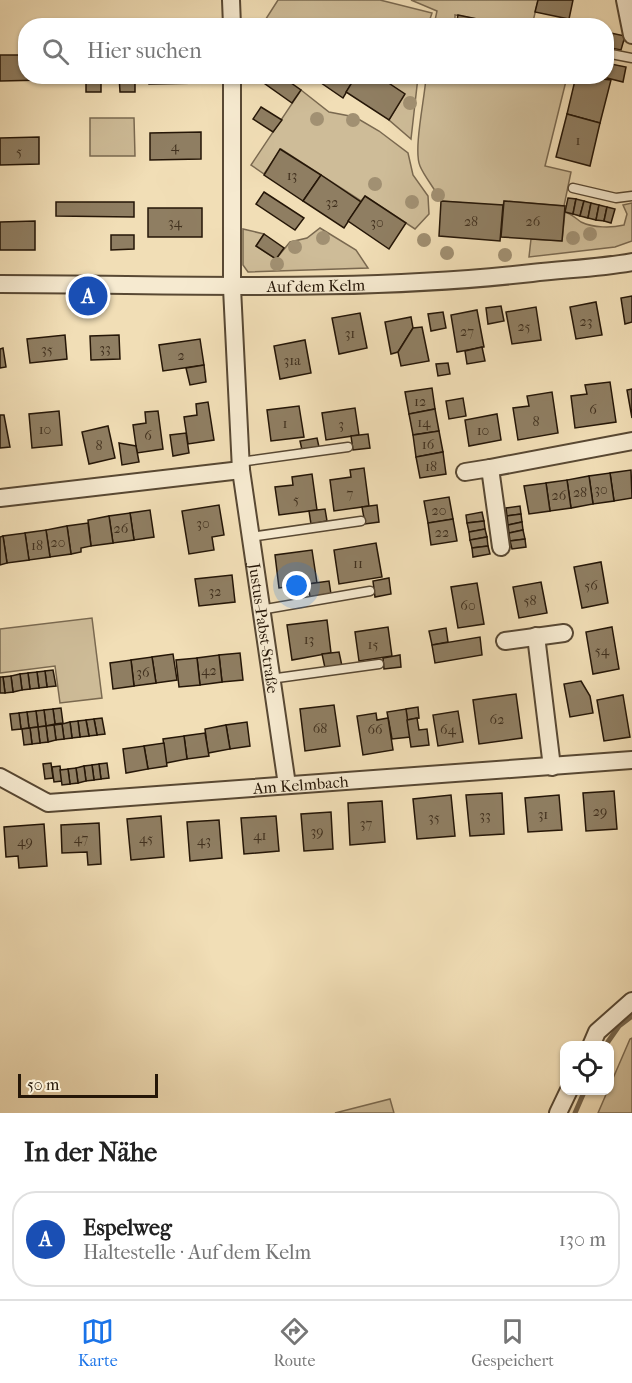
<!DOCTYPE html>
<html lang="de">
<meta charset="utf-8">
<style>
body{margin:0;font-family:"IM FELL French Canon",serif;background:#f2f2f2;color:#222}
.controls{position:absolute;right:18px;bottom:18px;display:grid;overflow:hidden;border-radius:12px;box-shadow:0 2px 4px #0004}
.controls button{width:54px;height:54px;display:grid;place-items:center;padding:0;border:0;border-bottom:2px solid #e0e0e0;background:#fff;color:#222;font:30px sans-serif}
.scale{position:absolute;left:18px;bottom:15px;width:140px;box-sizing:border-box;padding-left:6px;border:3px solid #251607;border-top:0;font-size:16px;line-height:21px;white-space:nowrap;color:#251607;-webkit-text-stroke:4px #f6ead0;paint-order:stroke}
.you{position:absolute;left:297px;top:586px;width:21px;height:21px;margin:-15px;border:4px solid #fff;border-radius:50%;background:#1a73e8;box-shadow:0 0 0 9px #1a73e833}
.badge{display:grid;place-items:center;width:39px;height:39px;border-radius:50%;background:#1a73e8;color:#fff;font-size:20px;font-weight:700}
.pin{position:absolute;translate:-50% -50%;border:3px solid #fff;box-shadow:0 2px 6px #0006}
.list{margin:0;padding:0;list-style:none}
h2{display:flex;justify-content:space-between;align-items:center;height:78px;margin:0;padding:0 24px;font-size:26px}
h2 small{font-size:20px;font-weight:400;color:#767676}
.list li{display:grid;grid-template-columns:39px 1fr auto;gap:18px;align-items:center;box-sizing:border-box;height:96px;margin:0 12px 12px;padding:0 12px;border:2px solid #e0e0e0;border-radius:24px}
.list b{display:block;font-size:22px;white-space:nowrap}
.list p{margin:0;font-size:20px;white-space:nowrap;color:#767676}
.list em{font-size:20px;font-style:normal;color:#767676}
.icon{flex:none;width:33px;height:33px;fill:none;stroke:currentColor;stroke-width:2;stroke-linecap:round;stroke-linejoin:round}
.map{position:relative;flex:none;width:632px;height:1113px;overflow:hidden}
.search{position:absolute;background:#fff;box-shadow:0 2px 4px #0004;left:18px;right:18px;top:18px;height:66px;display:flex;align-items:center;gap:15px;box-sizing:border-box;padding:0 21px;border-radius:24px;color:#767676;font-size:22px}
.sheet{height:186px;background:#fff}
nav{display:flex;justify-content:space-around;align-items:center;box-sizing:border-box;height:84px;border-top:2px solid #e0e0e0;background:#fff;font-size:16px;color:#767676}
nav a{display:grid;justify-items:center;gap:3px}
nav .on{color:#1a73e8}
.map>svg:first-child{display:block}
.green{fill:#cebc98;stroke:#7a6950;stroke-width:1.5}
.lines{fill:none;stroke-linecap:round;stroke-linejoin:round}
.stream{stroke:#76654c;stroke-width:5}
.building{fill:#8f7e62;stroke:#251607;stroke-width:1.5}
.lane-casing{stroke:#584833;stroke-width:11}
.street-casing{stroke:#584833;stroke-width:20}
.lane{stroke:#f6ead0;stroke-width:8}
.street{stroke:#f6ead0;stroke-width:16}
.tree{fill:#a19072}
.labels{text-anchor:middle;dominant-baseline:central;stroke-width:4.5;stroke-linejoin:round;paint-order:stroke}
.number-label{font-size:14px;fill:#40301e}
.street-label{font-size:16px;fill:#251607;stroke:#f6ead0}
</style>
<div class="map">
<svg width="632" height="1113" viewBox="0 0 632 1113">
<rect width="100%" height="100%" fill="#f1deb6"/>
<filter id="stains"><feTurbulence type="fractalNoise" baseFrequency=".00333" numOctaves="4"/><feColorMatrix values="0 0 0 0 .2 0 0 0 0 .09 0 0 0 0 .02 0 0 0 .5 -.17"/></filter>
<radialGradient id="worn" r=".72"><stop offset=".6" stop-color="#630" stop-opacity="0"/><stop offset="1" stop-color="#630" stop-opacity=".3"/></radialGradient>
<g class="green">
<polygon points="278,0 380,0 432,13 428,25 289,26 281,20 277,25 262,25"/>
<polygon points="411,0 538,0 532,26 508,25 455,15 455,25 434,25 437,11"/>
<polygon points="378,77 418,77 411,139 389,120 404,94"/>
<path d="M426,77H482L509,81L510,77H567L545,166L571,172L564,206L504,201L503,206L441,201C435,189 424,176 420,166C413,150 425,97 426,77Z"/>
<polygon points="301,90 329,112 355,117 379,131 408,153 413,175 428,196 429,214 415,229 365,196 361,201 281,149 264,174 251,165"/>
<polygon points="90,118 134,118 135,156 90,156"/>
<path d="M632,203V241L615,247L529,257L531,239L562,241L565,212C572,214 575,218 581,222C594,228 611,228 624,225L627,214L623,205Z"/>
<polygon points="320,228 356,250 368,268 248,272 243,265 243,229 264,234 256,246 276,259 290,242 307,238"/>
<polygon points="92,618 102,698 60,703 55,666 0,673 0,629"/>
<polygon points="632,1038 632,1113 598,1113 630,1039"/>
<polygon points="390,1099 394,1113 335,1113"/>
</g>
<g class="lines">
<g class="stream">
<polyline points="605,1046 619,1026 632,1016"/>
<polyline points="575,1113 585,1090"/>
</g>
</g>
<g class="building">
<polygon points="538,0 573,0 569,19 535,12"/>
<polygon points="458,15 506,25 507,26 456,26"/>
<polygon points="553,19 581,26 552,26"/>
<polygon points="606,32 625,36 621,50 606,47"/>
<polygon points="0,55 26,55 26,76 44,76 44,80 0,81"/>
<polygon points="606,63 626,67 623,82 599,76 606,76"/>
<rect x="86" y="76" width="15" height="16"/>
<polygon points="119,76 135,76 135,92 120,92"/>
<polygon points="149,76 203,76 203,83 149,84"/>
<polygon points="254,76 281,76 301,90 292,103"/>
<polygon points="311,76 356,76 343,98"/>
<polygon points="356,76 378,76 405,94 389,120 346,92"/>
<polygon points="483,76 510,76 509,81"/>
<polygon points="576,76 611,80 600,123 567,114"/>
<polygon points="261,107 282,120 273,132 253,119"/>
<polygon points="567,114 600,123 590,166 556,157"/>
<polygon points="201,132 201,159 150,160 150,133"/>
<polygon points="39,137 39,164 0,165 0,138"/>
<polygon points="280,149 321,175 303,201 264,175"/>
<polygon points="321,175 361,202 344,228 303,201"/>
<polygon points="264,192 304,218 295,230 256,204"/>
<polygon points="365,196 406,223 389,249 348,221"/>
<polygon points="568,198 576,199 573,214 565,212"/>
<polygon points="576,199 584,201 580,216 573,214"/>
<polygon points="441,201 503,205 500,241 439,236"/>
<polygon points="504,201 565,206 562,241 501,237"/>
<polygon points="584,201 591,203 588,218 580,216"/>
<polygon points="56,202 134,202 134,217 56,216"/>
<polygon points="591,203 599,205 596,220 588,218"/>
<polygon points="599,205 607,207 604,221 596,220"/>
<polygon points="607,207 615,209 611,223 604,221"/>
<rect x="148" y="208" width="54" height="29"/>
<polygon points="35,221 35,250 0,250 0,222"/>
<polygon points="264,234 284,248 276,259 256,246"/>
<polygon points="111,235 134,235 134,249 111,250"/>
<polygon points="632,296 632,322 625,324 621,298"/>
<polygon points="596,302 602,335 576,339 570,307"/>
<polygon points="501,306 504,321 488,324 486,308"/>
<polygon points="536,307 541,340 512,344 506,312"/>
<polygon points="477,310 484,347 457,352 451,315"/>
<polygon points="443,312 446,328 431,331 428,314"/>
<polygon points="360,313 367,348 339,354 332,318"/>
<polygon points="411,317 413,328 398,352 391,354 385,322"/>
<polygon points="422,327 429,361 401,366 398,352 413,328"/>
<polygon points="65,335 67,359 30,363 27,339"/>
<polygon points="119,335 120,359 91,360 90,336"/>
<polygon points="200,339 204,365 163,371 159,345"/>
<polygon points="305,340 311,373 280,379 274,346"/>
<polygon points="482,347 485,361 467,364 465,351"/>
<polygon points="3,348 6,367 0,368 0,349"/>
<polygon points="448,363 450,374 438,376 436,364"/>
<polygon points="204,365 206,382 190,385 186,368"/>
<polygon points="610,382 616,422 575,428 571,396 587,394 585,385"/>
<polygon points="432,388 435,409 409,414 405,392"/>
<polygon points="632,389 632,418 627,390"/>
<polygon points="552,392 558,433 518,440 513,408 529,406 527,396"/>
<polygon points="463,398 466,416 449,419 446,401"/>
<polygon points="208,402 214,440 188,444 184,417 197,415 196,404"/>
<polygon points="299,406 304,437 271,441 267,410"/>
<polygon points="355,408 359,435 326,440 322,413"/>
<polygon points="435,409 439,431 413,435 409,414"/>
<polygon points="59,411 62,445 32,448 29,414"/>
<polygon points="158,411 163,449 137,453 133,425 146,423 145,412"/>
<polygon points="497,414 501,440 469,446 465,420"/>
<polygon points="0,415 4,415 10,447 0,448"/>
<polygon points="108,426 115,458 89,464 82,432"/>
<polygon points="439,431 443,452 416,457 413,435"/>
<polygon points="186,433 189,453 173,456 170,435"/>
<polygon points="368,434 370,448 353,450 351,436"/>
<polygon points="317,438 319,447 302,450 300,441"/>
<polygon points="119,443 136,446 139,462 122,465"/>
<polygon points="443,452 446,474 420,478 416,457"/>
<polygon points="364,468 369,506 334,511 330,480 351,477 350,470"/>
<polygon points="631,470 632,498 614,501 610,473"/>
<polygon points="610,473 614,501 593,504 589,476"/>
<polygon points="312,474 317,510 279,515 275,487 293,485 292,477"/>
<polygon points="589,476 593,504 571,508 567,480"/>
<polygon points="567,480 571,508 550,511 546,483"/>
<polygon points="546,483 550,511 529,514 524,486"/>
<polygon points="449,497 453,519 428,523 424,501"/>
<polygon points="219,505 224,535 212,537 214,550 189,554 182,511"/>
<polygon points="377,505 379,522 365,524 362,507"/>
<polygon points="520,506 521,514 507,516 506,508"/>
<polygon points="325,509 327,521 311,524 309,511"/>
<polygon points="150,510 154,537 134,540 130,513"/>
<polygon points="482,512 484,521 467,523 466,515"/>
<polygon points="130,513 134,540 113,543 109,516"/>
<polygon points="521,514 522,522 508,525 507,516"/>
<polygon points="109,516 113,543 91,546 88,520"/>
<polygon points="453,519 457,541 431,545 428,523"/>
<polygon points="484,521 485,529 469,532 467,523"/>
<polygon points="522,522 523,530 509,533 508,525"/>
<polygon points="88,523 91,546 81,548 81,552 71,554 67,526"/>
<polygon points="67,526 71,554 50,557 46,530"/>
<polygon points="485,529 487,537 470,540 469,532"/>
<polygon points="46,530 50,557 29,560 25,533"/>
<polygon points="523,530 525,539 510,541 509,533"/>
<polygon points="25,533 29,560 7,563 3,536"/>
<polygon points="3,536 7,563 0,565 0,537"/>
<polygon points="487,537 488,546 472,548 470,540"/>
<polygon points="525,539 526,547 512,549 510,541"/>
<polygon points="376,543 382,577 339,584 334,550"/>
<polygon points="488,546 490,554 473,557 472,548"/>
<polygon points="312,550 317,583 279,588 275,555"/>
<polygon points="601,562 608,603 582,608 574,567"/>
<polygon points="232,575 235,602 199,606 195,579"/>
<polygon points="389,578 391,594 375,597 373,581"/>
<polygon points="329,581 331,594 310,597 308,584"/>
<polygon points="541,582 547,613 519,618 513,587"/>
<polygon points="477,583 484,624 458,628 451,587"/>
<polygon points="327,620 331,653 292,660 287,625"/>
<polygon points="388,627 392,656 359,661 355,632"/>
<polygon points="612,627 619,669 593,674 586,632"/>
<polygon points="446,628 448,642 432,645 429,631"/>
<polygon points="480,637 482,655 435,663 432,645"/>
<polygon points="339,652 342,666 325,668 322,654"/>
<polygon points="240,653 243,680 222,682 219,655"/>
<polygon points="173,654 177,680 156,683 152,657"/>
<polygon points="219,655 222,682 200,685 197,658"/>
<polygon points="400,655 401,667 384,669 383,658"/>
<polygon points="152,657 156,683 134,686 131,660"/>
<polygon points="197,658 200,685 179,687 176,660"/>
<polygon points="131,660 134,686 113,689 110,663"/>
<polygon points="53,670 56,686 47,687 45,671"/>
<polygon points="45,671 47,687 39,688 37,672"/>
<polygon points="37,672 39,688 30,689 28,673"/>
<polygon points="28,673 30,689 22,690 20,674"/>
<polygon points="20,674 22,690 13,692 11,676"/>
<polygon points="11,676 13,692 5,693 3,677"/>
<polygon points="0,677 3,677 5,693 0,693"/>
<polygon points="581,681 590,696 593,713 570,717 564,684"/>
<polygon points="516,694 522,738 479,744 473,700"/>
<polygon points="623,695 630,737 604,741 597,700"/>
<polygon points="334,705 340,746 305,751 300,709"/>
<polygon points="418,707 419,718 407,720 406,709"/>
<polygon points="61,708 63,723 55,724 53,709"/>
<polygon points="53,709 55,724 46,726 44,710"/>
<polygon points="406,709 410,737 392,739 387,712"/>
<polygon points="44,710 46,726 38,727 36,711"/>
<polygon points="36,711 38,727 29,728 27,712"/>
<polygon points="458,711 463,742 438,746 433,715"/>
<polygon points="27,712 29,728 21,729 19,713"/>
<polygon points="19,713 21,729 12,730 10,714"/>
<polygon points="376,713 377,720 388,718 393,750 363,755 357,716"/>
<polygon points="102,718 105,734 97,735 94,719"/>
<polygon points="417,718 419,730 427,729 429,745 411,747 407,720"/>
<polygon points="94,719 97,735 89,736 86,720"/>
<polygon points="86,720 89,736 80,737 78,721"/>
<polygon points="78,721 80,737 72,738 70,722"/>
<polygon points="70,722 72,738 64,739 62,724"/>
<polygon points="247,722 250,746 230,749 226,725"/>
<polygon points="62,724 64,739 56,740 54,725"/>
<polygon points="54,725 56,740 48,742 46,726"/>
<polygon points="226,725 230,749 208,753 205,729"/>
<polygon points="46,726 48,742 40,743 38,727"/>
<polygon points="38,727 40,743 32,744 30,728"/>
<polygon points="30,728 32,744 24,745 22,729"/>
<polygon points="205,733 209,756 187,759 184,736"/>
<polygon points="184,736 187,759 166,763 163,739"/>
<polygon points="164,743 167,766 148,769 144,746"/>
<polygon points="144,746 148,769 126,773 123,749"/>
<polygon points="51,763 53,778 45,779 43,764"/>
<polygon points="107,763 109,778 101,779 99,764"/>
<polygon points="99,764 101,779 94,780 92,765"/>
<polygon points="92,765 94,780 86,781 84,766"/>
<polygon points="60,766 62,781 54,782 52,767"/>
<polygon points="84,766 86,781 78,783 76,768"/>
<polygon points="76,768 78,783 70,784 68,769"/>
<polygon points="68,769 70,784 62,785 60,770"/>
<polygon points="614,791 617,829 586,831 583,793"/>
<polygon points="502,793 504,834 470,836 466,795"/>
<polygon points="451,795 455,836 417,839 413,799"/>
<polygon points="559,795 562,830 528,832 525,798"/>
<polygon points="382,801 385,842 350,845 348,803"/>
<polygon points="331,812 333,849 304,851 301,814"/>
<polygon points="161,816 164,857 131,860 127,819"/>
<polygon points="276,816 279,851 244,854 241,818"/>
<polygon points="219,820 222,858 190,861 187,822"/>
<polygon points="99,823 101,864 88,865 87,852 62,853 61,825"/>
<polygon points="44,824 47,866 19,868 18,856 6,857 4,827"/>
</g>
<g class="lines">
<g class="lane-casing">
<g id="lane">
<polyline points="606,53 632,58"/>
<polyline points="573,188 616,198 632,196"/>
<polyline points="240,462 348,447"/>
<polyline points="250,537 361,521"/>
<polyline points="260,610 370,591"/>
<polyline points="270,679 379,664"/>
</g>
</g>
<g class="street-casing">
<g id="street">
<polyline points="231,0 232,26"/>
<polyline points="625,0 632,35"/>
<path id="s1" d="M232,76V288L241,470L287,785"/>
<path id="s2" d="M0,284C178,284 355,293 532,273C566,269 599,268 632,262"/>
<polyline points="490,468 632,441"/>
<polyline points="465,472 490,468 501,547"/>
<polyline points="0,498 241,470"/>
<polyline points="536,636 552,767"/>
<polyline points="505,641 564,633"/>
<path id="s3" d="M0,777L48,803L632,760"/>
<polyline points="591,1046 597,1032 632,1001"/>
<polyline points="558,1113 569,1090"/>
</g>
</g>
<use href="#lane" class="lane"/>
<use href="#street" class="street"/>
</g>
<g class="tree">
<circle cx="410" cy="103" r="7"/>
<circle cx="317" cy="119" r="7"/>
<circle cx="353" cy="120" r="7"/>
<circle cx="375" cy="184" r="7"/>
<circle cx="438" cy="195" r="7"/>
<circle cx="412" cy="202" r="7"/>
<circle cx="590" cy="234" r="7"/>
<circle cx="323" cy="238" r="7"/>
<circle cx="573" cy="238" r="7"/>
<circle cx="424" cy="240" r="7"/>
<circle cx="295" cy="247" r="7"/>
<circle cx="447" cy="253" r="7"/>
<circle cx="505" cy="255" r="7"/>
<circle cx="277" cy="264" r="7"/>
</g>
<g class="labels">
<g class="number-label">
<text x="578" y="140">1</text>
<text x="175" y="146">4</text>
<text x="19" y="151">5</text>
<text x="292" y="175">13</text>
<text x="332" y="202">32</text>
<text x="471" y="221">28</text>
<text x="533" y="221">26</text>
<text x="175" y="222">34</text>
<text x="377" y="222">30</text>
<text x="586" y="321">23</text>
<text x="524" y="326">25</text>
<text x="467" y="331">27</text>
<text x="350" y="333">31</text>
<text x="105" y="348">33</text>
<text x="47" y="349">35</text>
<text x="181" y="355">2</text>
<text x="292" y="360">31a</text>
<text x="420" y="401">12</text>
<text x="593" y="409">6</text>
<text x="536" y="421">8</text>
<text x="424" y="422">14</text>
<text x="285" y="423">1</text>
<text x="341" y="424">3</text>
<text x="45" y="429">10</text>
<text x="483" y="430">10</text>
<text x="148" y="435">6</text>
<text x="428" y="444">16</text>
<text x="99" y="445">8</text>
<text x="431" y="466">18</text>
<text x="601" y="489">30</text>
<text x="580" y="492">28</text>
<text x="350" y="493">7</text>
<text x="559" y="495">26</text>
<text x="296" y="499">5</text>
<text x="439" y="510">20</text>
<text x="203" y="523">30</text>
<text x="121" y="528">26</text>
<text x="442" y="532">22</text>
<text x="58" y="542">20</text>
<text x="37" y="545">18</text>
<text x="358" y="563">11</text>
<text x="591" y="585">56</text>
<text x="215" y="591">32</text>
<text x="530" y="600">58</text>
<text x="468" y="605">60</text>
<text x="309" y="639">13</text>
<text x="373" y="644">15</text>
<text x="602" y="650">54</text>
<text x="209" y="670">42</text>
<text x="143" y="672">36</text>
<text x="497" y="719">62</text>
<text x="320" y="728">68</text>
<text x="375" y="729">66</text>
<text x="448" y="729">64</text>
<text x="600" y="811">29</text>
<text x="543" y="814">31</text>
<text x="485" y="815">33</text>
<text x="434" y="817">35</text>
<text x="366" y="823">37</text>
<text x="317" y="831">39</text>
<text x="260" y="835">41</text>
<text x="81" y="838">47</text>
<text x="146" y="838">45</text>
<text x="204" y="840">43</text>
<text x="25" y="841">49</text>
</g>
<g class="street-label">
<text stroke="none"><textPath href="#s2" startOffset="316">Auf dem Kelm</textPath></text>
<text stroke="none"><textPath href="#s1" startOffset="554">Justus-Pabst-Straße</textPath></text>
<text stroke="none"><textPath href="#s3" startOffset="308">Am Kelmbach</textPath></text>
</g>
</g>
<rect width="100%" height="100%" filter="url(#stains)"/>
<rect width="100%" height="100%" fill="url(#worn)"/>
</svg>
<div class="controls">
<button><svg class="icon" aria-label="locate" viewBox="0 0 24 24"><circle cx="12" cy="12" r="6"/><path d="M12 2v4M12 18v4M2 12h4M18 12h4"/></svg></button>
</div>
<div class="scale">50 m</div>
<div class="you"></div>
<div class="pin badge" style="left:88px;top:296px;background:#1a4fb4">A</div>
<div class="search"><svg class="icon" aria-label="search" viewBox="0 0 24 24"><circle cx="10" cy="10" r="6"/><path d="M15 15l6 6"/></svg>Hier suchen</div>
</div>
<section class="sheet">
<h2>In der Nähe<small></small></h2>
<ul class="list">
<li><span class="badge" style="background:#1a4fb4">A</span><div><b>Espelweg</b><p>Haltestelle · Auf dem Kelm</p></div><em>130 m</em></li>
</ul>
</section>
<nav>
<a class="on"><svg class="icon" aria-label="map" viewBox="0 0 24 24"><path d="M3 6l6-2 6 2 6-2v14l-6 2-6-2-6 2zM9 4v14M15 6v14"/></svg>Karte</a>
<a><svg class="icon" aria-label="directions" viewBox="0 0 24 24"><path d="M12 3l9 9-9 9-9-9zM9 14v-3h6M13 9l2 2-2 2"/></svg>Route</a>
<a><svg class="icon" aria-label="saved" viewBox="0 0 24 24"><path d="M7 4h10v16l-5-4-5 4z"/></svg>Gespeichert</a>
</nav>
